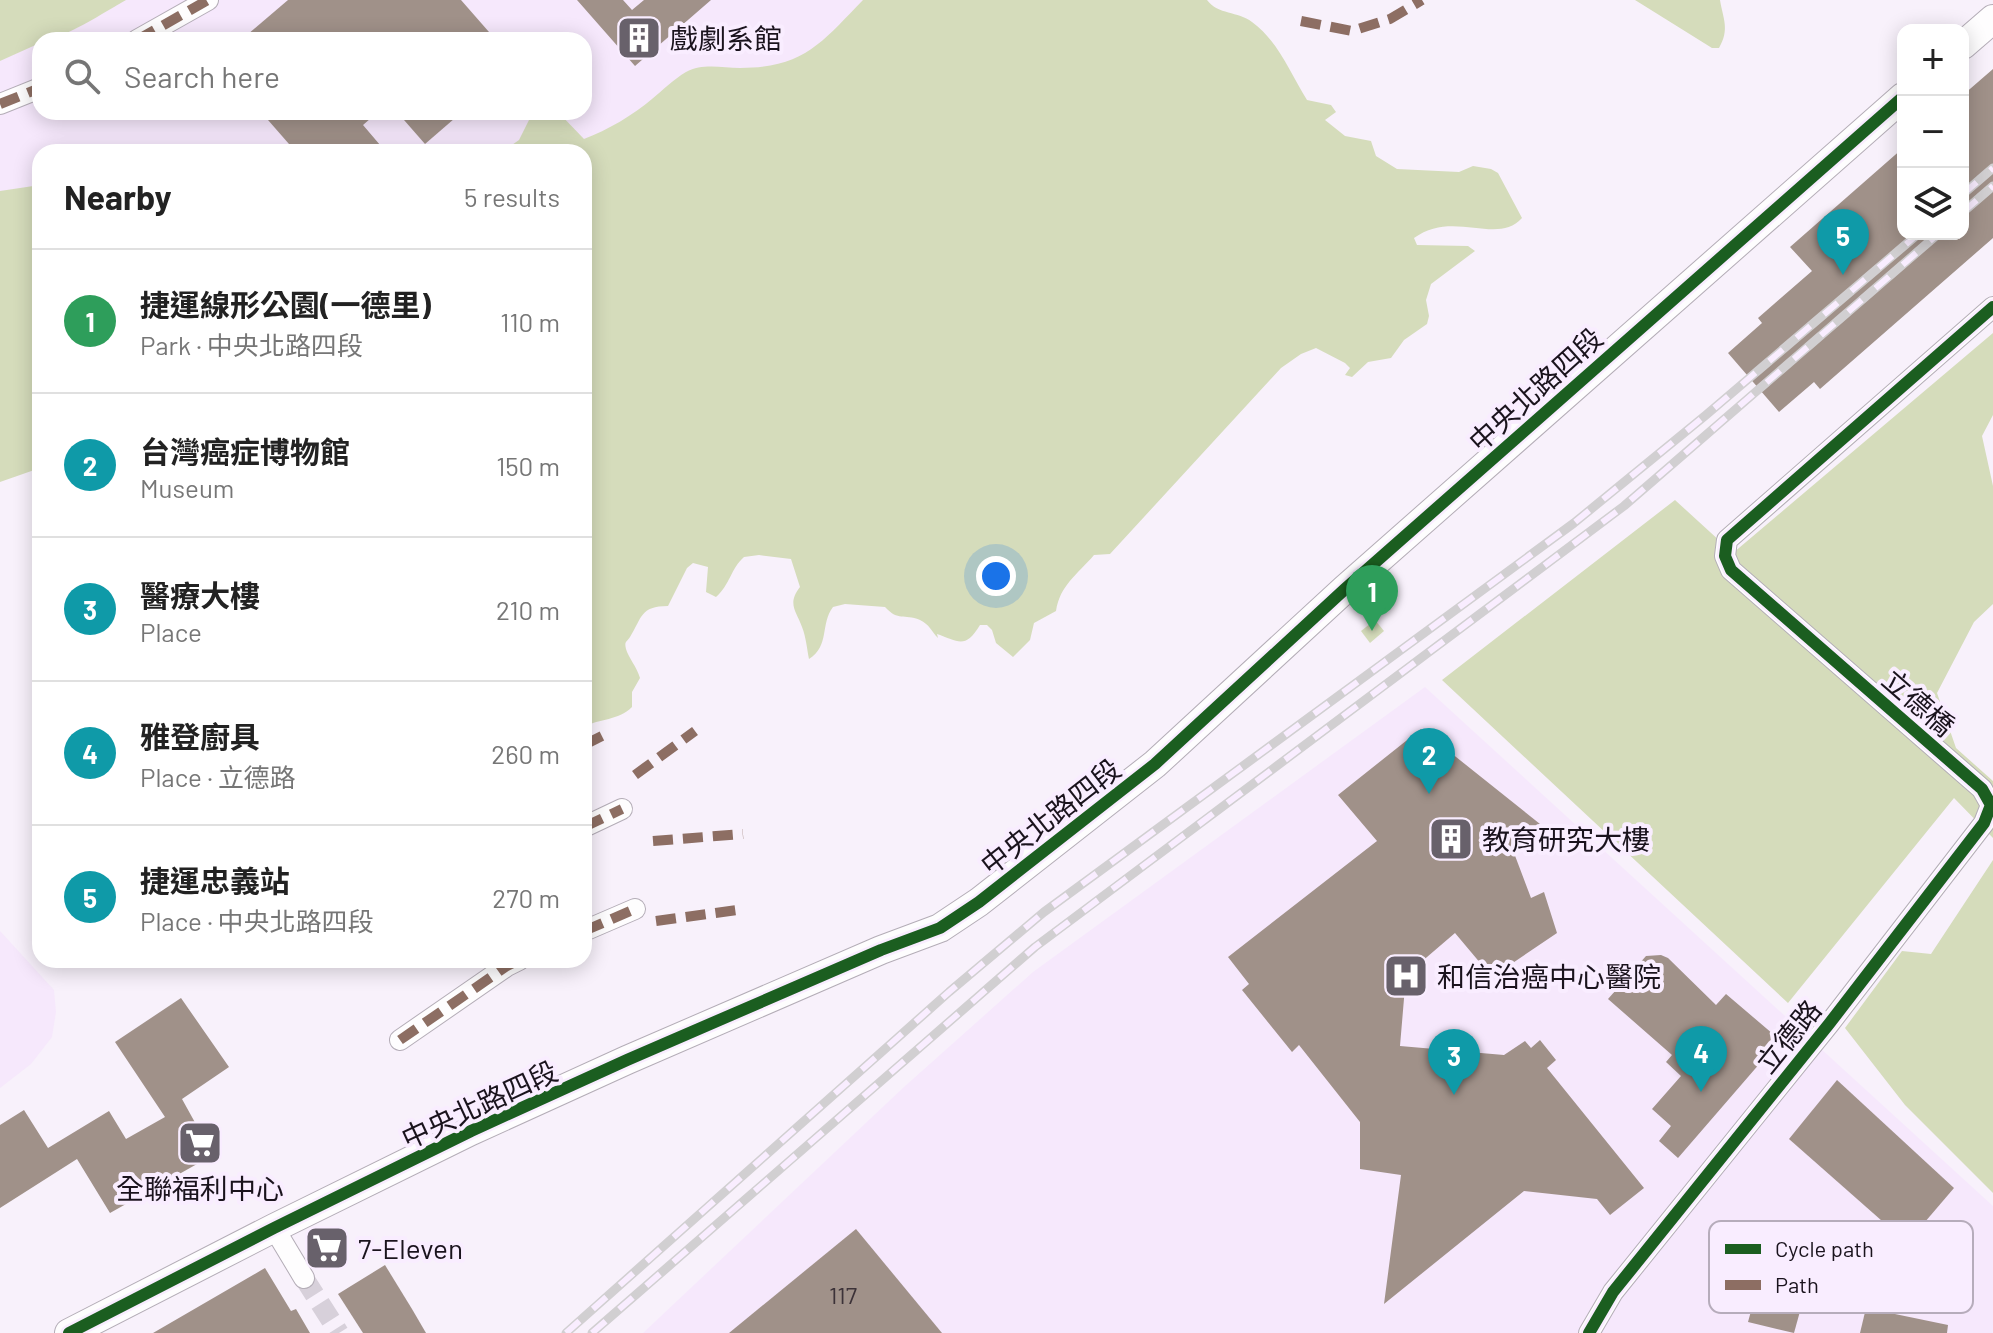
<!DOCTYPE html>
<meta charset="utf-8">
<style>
body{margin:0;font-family:Barlow,"Noto Sans TC",sans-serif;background:#f2f2f2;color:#222}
.controls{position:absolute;right:24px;top:24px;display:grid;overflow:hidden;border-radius:16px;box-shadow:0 4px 20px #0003}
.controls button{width:72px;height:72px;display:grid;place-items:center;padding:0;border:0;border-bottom:2px solid #e0e0e0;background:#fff;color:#222;font:40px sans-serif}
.you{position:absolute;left:996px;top:576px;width:28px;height:28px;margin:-20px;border:6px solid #fff;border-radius:50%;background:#1a73e8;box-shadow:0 0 0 12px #1a73e833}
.badge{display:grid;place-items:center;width:52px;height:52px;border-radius:50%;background:#0b8043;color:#fff;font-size:26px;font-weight:700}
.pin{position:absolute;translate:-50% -66px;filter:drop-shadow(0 2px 4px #0008)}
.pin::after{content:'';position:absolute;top:42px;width:28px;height:24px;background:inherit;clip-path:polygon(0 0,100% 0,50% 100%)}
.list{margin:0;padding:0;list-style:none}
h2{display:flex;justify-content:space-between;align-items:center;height:104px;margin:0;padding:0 32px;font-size:34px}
h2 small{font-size:26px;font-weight:400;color:#767676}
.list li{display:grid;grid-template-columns:52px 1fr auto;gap:24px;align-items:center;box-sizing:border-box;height:144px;padding:0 32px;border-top:2px solid #e0e0e0}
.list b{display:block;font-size:30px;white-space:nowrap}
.list p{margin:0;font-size:26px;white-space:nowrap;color:#767676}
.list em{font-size:26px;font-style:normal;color:#767676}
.icon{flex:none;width:44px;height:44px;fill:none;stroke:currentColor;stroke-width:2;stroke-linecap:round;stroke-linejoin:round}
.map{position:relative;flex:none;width:1993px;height:1333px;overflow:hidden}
.search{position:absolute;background:#fff;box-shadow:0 4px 20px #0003;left:32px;top:32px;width:560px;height:88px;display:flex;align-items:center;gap:20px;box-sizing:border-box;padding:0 28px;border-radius:24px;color:#767676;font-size:30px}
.panel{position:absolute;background:#fff;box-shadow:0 4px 20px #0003;left:32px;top:144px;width:560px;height:824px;border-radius:24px}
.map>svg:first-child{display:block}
.built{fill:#f6e8fc;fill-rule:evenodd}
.green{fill:#d5dcbb}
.building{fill:#a09189}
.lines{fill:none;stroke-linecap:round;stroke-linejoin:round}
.street-tunnel{stroke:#d7d0da;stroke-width:20;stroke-dasharray:20 10;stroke-linecap:butt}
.street-casing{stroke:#b4adb7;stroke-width:22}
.secondary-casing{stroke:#b4adb7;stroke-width:30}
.street{stroke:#fefdfe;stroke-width:20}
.secondary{stroke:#fefdfe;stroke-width:28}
.rail-casing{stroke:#d1cfd1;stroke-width:9}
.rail{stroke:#f9edff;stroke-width:6;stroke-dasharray:18;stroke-linecap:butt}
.quiet{stroke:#8d6e63;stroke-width:10;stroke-dasharray:20 10;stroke-linecap:butt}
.cycleway-casing{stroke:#f9edff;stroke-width:17}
.cycleway{stroke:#1b5e20;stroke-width:12}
.labels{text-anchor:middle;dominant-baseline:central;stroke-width:8;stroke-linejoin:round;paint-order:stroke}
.number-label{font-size:24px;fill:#3c3238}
.poi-label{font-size:28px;fill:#1a131d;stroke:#f9edff;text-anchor:start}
.street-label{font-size:28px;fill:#1a131d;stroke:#f9edff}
.key{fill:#f9edff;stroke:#b6acbb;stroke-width:2}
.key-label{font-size:22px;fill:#1a131d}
</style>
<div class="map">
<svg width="1993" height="1333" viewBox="0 0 1993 1333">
<rect width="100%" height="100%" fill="#f8f1fb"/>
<g class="built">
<path d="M0,0H900L863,33L575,152H40V403L0,421ZM40,40H584V112H40Z"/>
<polygon points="1425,687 1993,1206 1993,1333 643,1333 904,1087 1033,972"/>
<polygon points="0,931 54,990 56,1012 52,1037 31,1064 0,1088"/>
</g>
<g class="green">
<path d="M0,0H126C104,12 64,40 40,40V43L0,61Z"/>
<path d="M863,0H1207C1218,15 1238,11 1252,22C1279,42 1290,73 1307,100L1331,105L1336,112L1325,120L1345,136L1371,141L1376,156L1397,169L1459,172L1473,166L1491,169L1498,173L1522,218C1497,246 1453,209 1414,238L1417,245L1468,246L1475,251L1431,284L1426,300L1429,316L1427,324L1404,340L1391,358L1368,362L1352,377L1345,375L1350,368L1345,363L1316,348L1301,354L1281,368L1110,554L1094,555C1077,575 1060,585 1056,611L1034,623L1030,640L1013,657L996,643L992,630L987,625H980C965,650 958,641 937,634L938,638C932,632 929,624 920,620C903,613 899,622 885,607L845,604L833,607C820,624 830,646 809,659C807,649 806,637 802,627C796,610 787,604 800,587L791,559L759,555L744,557C731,568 730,585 716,597L706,592L708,567L693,563L687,568L668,606C640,606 642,618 630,637C627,642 624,641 626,649C628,657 637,667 640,678L632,692V707C618,721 600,718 584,727V152H502L519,140L533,112H558L584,139C608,130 633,115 652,99C663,90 674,79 686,72C703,63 722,68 740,68C804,68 822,42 863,0Z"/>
<path d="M1635,0H1720C1723,19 1730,29 1719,48H1712Z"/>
<polygon points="40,185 40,468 0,482 0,191"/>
<polygon points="1993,333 1993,415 1982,436 1993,486 1993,604 1974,622 1937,693 1956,748 1993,781 1993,838 1954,798 1788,1003 1442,680 1675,500 1733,553"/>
<polygon points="1375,620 1384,631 1370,643 1361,631"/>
<polygon points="1993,860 1993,1193 1905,1105 1845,1028 1902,951 1931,954"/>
</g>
<g class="building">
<polygon points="288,0 461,0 496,40 241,40"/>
<polygon points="577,0 623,0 632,10 644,0 711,0 635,66"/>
<polygon points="1993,69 1993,238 1820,389 1814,382 1779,412 1728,353 1762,323 1758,318 1812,271 1790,247 1903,148 1903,234 1963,234 1963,95"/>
<polygon points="261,112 378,112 363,125 386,152 296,152"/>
<polygon points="397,112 462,112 425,144"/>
<polygon points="1421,729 1540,824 1514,853 1531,898 1544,892 1557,933 1492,977 1455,933 1406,975 1400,1046 1504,1055 1525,1041 1531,1048 1540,1040 1556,1060 1547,1068 1644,1188 1610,1215 1597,1199 1524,1191 1384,1304 1401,1175 1360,1169 1360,1122 1299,1045 1292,1052 1242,990 1249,984 1228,957 1377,841 1338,795"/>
<polygon points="1661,955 1668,958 1716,1005 1726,994 1780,1040 1678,1158 1659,1141 1671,1126 1652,1109 1681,1076 1666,1062 1672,1055 1608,999 1646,956"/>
<polygon points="181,998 229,1067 182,1099 213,1155 110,1213 77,1159 0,1208 0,1125 24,1110 48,1148 109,1111 126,1139 165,1117 115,1042"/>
<polygon points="1837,1080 1954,1188 1907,1243 1789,1139"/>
<polygon points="1776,1220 1822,1232 1794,1333 1748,1322"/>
<polygon points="856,1229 942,1333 729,1333"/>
<polygon points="385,1265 412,1309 426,1333 363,1333 338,1294"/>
<polygon points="265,1268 291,1311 296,1309 310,1333 153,1333"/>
<polygon points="1866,1308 1948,1325 1947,1333 1860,1333"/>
</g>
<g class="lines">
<polyline class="street-tunnel" points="304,1278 339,1333"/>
<g class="street-casing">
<g id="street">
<polyline points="137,40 208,0"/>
<polyline points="0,104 40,88"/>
<polyline points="584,827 622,809"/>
<polyline points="584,931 635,909"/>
<polyline points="400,1040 507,966 519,960"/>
<polyline points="274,1228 304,1278"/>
<polyline points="1589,1333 1613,1292 1829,1024 1984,823 1991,805 1982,789 1731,570 1725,556 1727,540 1993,307"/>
</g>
</g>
<g class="secondary-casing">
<g id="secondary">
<polyline points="1963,45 1993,19"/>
<polyline points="69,1333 274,1228 471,1131 627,1060 881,950 940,928 979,902 1155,764 1345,589 1903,97"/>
</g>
</g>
<use href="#street" class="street"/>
<use href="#secondary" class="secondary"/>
<g class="rail-casing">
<g id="rail">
<polyline points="1963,194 1993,168"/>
<polyline points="1963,212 1993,186"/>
<polyline points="566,1333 949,992 1044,912 1574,523 1706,415 1918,234"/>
<polyline points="592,1333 1035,947 1624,506 1938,234"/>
</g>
</g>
<use href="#rail" class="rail"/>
<g class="quiet">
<polyline points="1301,21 1352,31 1390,19 1422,0"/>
<polyline points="137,40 208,0"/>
<polyline points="0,104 40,88"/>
<polyline points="584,745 604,735"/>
<polyline points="635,775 695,731"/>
<polyline points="584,827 622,809"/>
<polyline points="653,841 743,834"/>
<polyline points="656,921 737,910"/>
<polyline points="584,931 635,909"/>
<polyline points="400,1040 507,966 519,960"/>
</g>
<g class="cycleway-casing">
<g id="cycleway">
<polyline points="69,1333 274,1228 471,1131 627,1060 881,950 940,928 979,902 1155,764 1345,589 1903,97"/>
<polyline points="1589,1333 1613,1292 1829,1024 1984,823 1991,805 1982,789 1731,570 1725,556 1727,540 1993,307"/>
</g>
</g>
<use href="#cycleway" class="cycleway"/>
</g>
<defs>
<g id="building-square" transform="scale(2.3)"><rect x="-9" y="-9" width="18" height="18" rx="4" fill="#68616b" stroke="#f9edff"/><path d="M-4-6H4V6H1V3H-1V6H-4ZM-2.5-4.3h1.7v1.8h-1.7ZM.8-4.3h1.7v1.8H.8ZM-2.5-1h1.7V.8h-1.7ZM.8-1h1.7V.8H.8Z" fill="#fff"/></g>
<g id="hospital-square" transform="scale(2.3)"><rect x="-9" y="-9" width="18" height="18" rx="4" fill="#68616b" stroke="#f9edff"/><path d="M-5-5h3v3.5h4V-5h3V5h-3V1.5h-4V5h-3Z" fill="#fff"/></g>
<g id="supermarket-square" transform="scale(2.3)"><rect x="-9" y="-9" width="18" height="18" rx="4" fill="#68616b" stroke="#f9edff"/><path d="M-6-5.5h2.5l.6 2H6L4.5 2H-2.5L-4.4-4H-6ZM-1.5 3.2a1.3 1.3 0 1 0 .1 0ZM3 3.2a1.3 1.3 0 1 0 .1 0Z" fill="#fff"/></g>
</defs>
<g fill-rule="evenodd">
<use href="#building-square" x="639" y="38"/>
<use href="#building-square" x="1451" y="839"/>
<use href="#hospital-square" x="1406" y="976"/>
<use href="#supermarket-square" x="200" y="1143"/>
<use href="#supermarket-square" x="327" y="1248"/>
</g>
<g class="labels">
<g class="number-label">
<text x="843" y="1294">117</text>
</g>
<g class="poi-label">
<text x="670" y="38">戲劇系館</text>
<text x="1482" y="839">教育研究大樓</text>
<text x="1437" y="976">和信治癌中心醫院</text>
<text x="200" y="1188" text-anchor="middle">全聯福利中心</text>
<text x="358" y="1248">7-Eleven</text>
</g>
<g class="street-label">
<text transform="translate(1535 389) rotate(-42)">中央北路四段</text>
<text transform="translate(1919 702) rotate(41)">立德橋</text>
<text transform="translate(1050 816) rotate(-38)">中央北路四段</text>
<text transform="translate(1788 1036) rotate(-51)">立德路</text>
<text transform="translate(479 1104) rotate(-25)">中央北路四段</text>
</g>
</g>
<rect x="1709" y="1221" width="264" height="92" rx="12" class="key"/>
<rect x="1725" y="1244" width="36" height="10" fill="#1b5e20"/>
<rect x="1725" y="1280" width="36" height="10" fill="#8d6e63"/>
<g class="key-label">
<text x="1775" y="1257">Cycle path</text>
<text x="1775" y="1293">Path</text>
</g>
</svg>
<div class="controls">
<button>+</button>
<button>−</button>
<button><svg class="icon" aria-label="layers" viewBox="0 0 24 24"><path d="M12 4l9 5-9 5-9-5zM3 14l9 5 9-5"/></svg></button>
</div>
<div class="you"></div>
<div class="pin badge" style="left:1372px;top:631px;background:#2e9e5b">1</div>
<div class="pin badge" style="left:1429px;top:794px;background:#0f9aa8">2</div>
<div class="pin badge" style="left:1454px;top:1095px;background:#0f9aa8">3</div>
<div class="pin badge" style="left:1701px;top:1092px;background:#0f9aa8">4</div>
<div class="pin badge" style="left:1843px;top:275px;background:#0f9aa8">5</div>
<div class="search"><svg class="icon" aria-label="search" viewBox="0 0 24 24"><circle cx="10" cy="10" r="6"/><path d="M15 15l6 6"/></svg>Search here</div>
<section class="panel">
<h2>Nearby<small>5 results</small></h2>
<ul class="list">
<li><span class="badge" style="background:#2e9e5b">1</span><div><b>捷運線形公園(一德里)</b><p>Park · 中央北路四段</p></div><em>110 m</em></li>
<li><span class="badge" style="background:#0f9aa8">2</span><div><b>台灣癌症博物館</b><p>Museum</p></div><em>150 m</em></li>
<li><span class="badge" style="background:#0f9aa8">3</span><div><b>醫療大樓</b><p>Place</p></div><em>210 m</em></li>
<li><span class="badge" style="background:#0f9aa8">4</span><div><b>雅登廚具</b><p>Place · 立德路</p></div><em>260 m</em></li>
<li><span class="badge" style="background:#0f9aa8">5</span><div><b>捷運忠義站</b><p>Place · 中央北路四段</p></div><em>270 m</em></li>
</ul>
</section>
</div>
